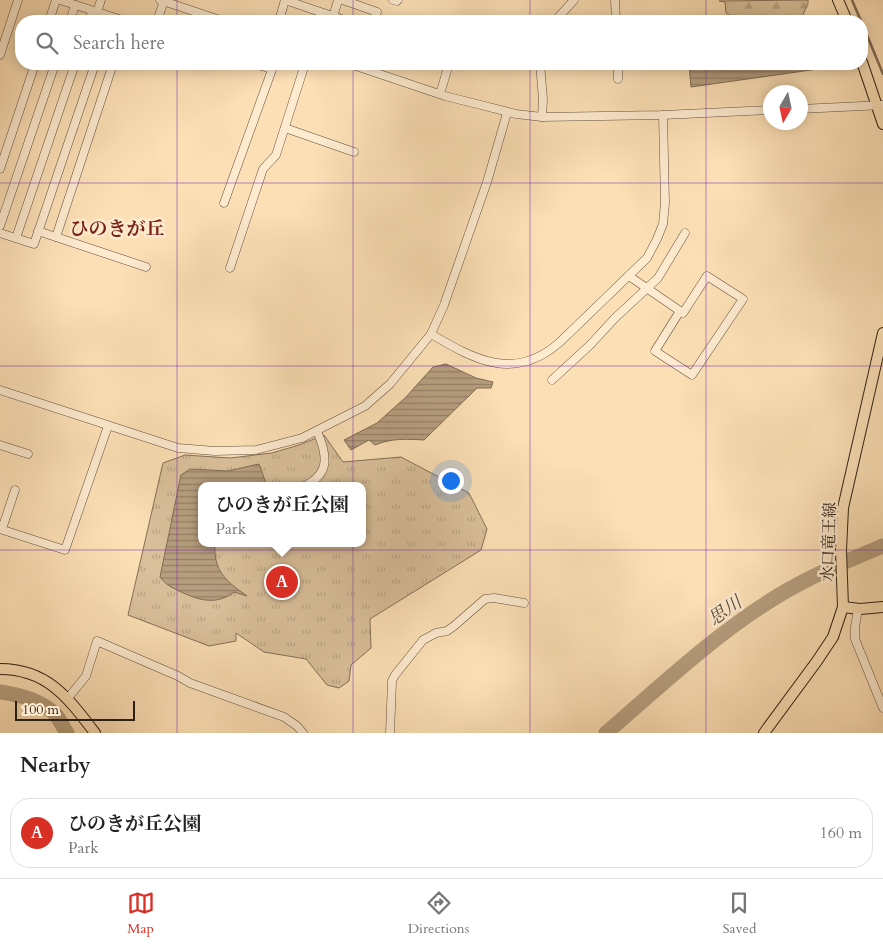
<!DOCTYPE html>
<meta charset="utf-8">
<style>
body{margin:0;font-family:Cardo,"Noto Serif JP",serif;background:#f6f6f6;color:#222}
.compass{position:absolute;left:763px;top:85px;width:45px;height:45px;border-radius:50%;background:#fff;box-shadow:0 2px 12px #0003;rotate:189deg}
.scale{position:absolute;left:15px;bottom:12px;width:120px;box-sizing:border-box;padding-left:5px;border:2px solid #2e2114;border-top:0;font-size:14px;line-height:18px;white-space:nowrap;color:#2e2114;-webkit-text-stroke:4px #fdeacf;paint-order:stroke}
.you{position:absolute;left:450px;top:480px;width:18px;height:18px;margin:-12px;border:4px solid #fff;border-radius:50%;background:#1a73e8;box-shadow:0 0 0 8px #1a73e833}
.badge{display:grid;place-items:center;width:32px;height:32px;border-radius:50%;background:#d93025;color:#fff;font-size:16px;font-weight:700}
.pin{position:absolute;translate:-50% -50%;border:2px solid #fff;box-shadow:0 1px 5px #0006}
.popup{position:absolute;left:198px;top:482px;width:168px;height:65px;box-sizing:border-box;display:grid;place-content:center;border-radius:10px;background:#fff;filter:drop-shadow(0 1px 4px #0005);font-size:16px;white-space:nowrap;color:#767676}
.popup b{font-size:19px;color:#222}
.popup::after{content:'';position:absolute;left:50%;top:100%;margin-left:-10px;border:10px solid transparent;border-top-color:#fff}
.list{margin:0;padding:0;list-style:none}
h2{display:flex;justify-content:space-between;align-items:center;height:65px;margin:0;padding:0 20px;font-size:21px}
h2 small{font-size:16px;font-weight:400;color:#767676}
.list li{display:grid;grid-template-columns:32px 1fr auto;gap:15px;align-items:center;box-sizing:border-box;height:70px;margin:0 10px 10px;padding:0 10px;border:1px solid #e0e0e0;border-radius:20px}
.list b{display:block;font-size:19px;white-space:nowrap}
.list p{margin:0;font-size:16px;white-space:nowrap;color:#767676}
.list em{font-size:16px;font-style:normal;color:#767676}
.icon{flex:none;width:28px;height:28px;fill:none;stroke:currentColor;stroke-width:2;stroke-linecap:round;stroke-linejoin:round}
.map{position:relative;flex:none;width:883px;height:733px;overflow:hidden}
.search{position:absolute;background:#fff;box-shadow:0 2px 12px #0003;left:15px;right:15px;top:15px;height:55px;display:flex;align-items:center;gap:12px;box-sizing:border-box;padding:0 18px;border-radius:20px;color:#767676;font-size:19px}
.sheet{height:145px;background:#fff}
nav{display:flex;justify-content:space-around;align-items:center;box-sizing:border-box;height:70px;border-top:1px solid #e0e0e0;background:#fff;font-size:14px;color:#767676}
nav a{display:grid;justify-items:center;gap:2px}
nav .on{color:#d93025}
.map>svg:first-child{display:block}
.forest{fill:url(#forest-firs);stroke:#847057}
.park{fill:url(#park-tufts);stroke:#847057;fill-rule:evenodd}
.water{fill:url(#water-rules);stroke:#806c54}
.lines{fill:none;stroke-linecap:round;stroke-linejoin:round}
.stream{stroke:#806c54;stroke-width:2.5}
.river{stroke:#b69e7e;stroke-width:15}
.minor-casing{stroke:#62503c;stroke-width:9}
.major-casing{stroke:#2e2114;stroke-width:12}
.minor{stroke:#fdeacf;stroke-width:8}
.major{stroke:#fcdfb5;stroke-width:10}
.grid{fill:none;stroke:#7b2cbf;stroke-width:1;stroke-opacity:0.55}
.labels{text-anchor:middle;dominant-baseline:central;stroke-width:5;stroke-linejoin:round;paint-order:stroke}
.street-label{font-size:16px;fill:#2e2114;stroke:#fdeacf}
.water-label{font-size:18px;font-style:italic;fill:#5e4d39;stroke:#fdeacf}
.quarter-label{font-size:19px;font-weight:bold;fill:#7a1f14;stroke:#fdeacf}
</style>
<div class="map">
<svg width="883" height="733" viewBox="0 0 883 733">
<defs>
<pattern id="forest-firs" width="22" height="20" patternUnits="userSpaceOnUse" patternTransform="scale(1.25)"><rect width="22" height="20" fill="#d9bf9a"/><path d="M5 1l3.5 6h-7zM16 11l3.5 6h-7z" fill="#bba484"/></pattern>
<pattern id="park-tufts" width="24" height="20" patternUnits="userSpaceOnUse" patternTransform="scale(1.25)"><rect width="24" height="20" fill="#d9bf9a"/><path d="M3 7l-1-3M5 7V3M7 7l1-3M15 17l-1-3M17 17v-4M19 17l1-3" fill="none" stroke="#bba484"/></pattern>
<pattern id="water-rules" width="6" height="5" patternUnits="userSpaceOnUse" patternTransform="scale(1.25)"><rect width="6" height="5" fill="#b69e7e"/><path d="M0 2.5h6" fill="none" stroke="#948066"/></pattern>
</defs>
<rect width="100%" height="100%" fill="#fcdfb5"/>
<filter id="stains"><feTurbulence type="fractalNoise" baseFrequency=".004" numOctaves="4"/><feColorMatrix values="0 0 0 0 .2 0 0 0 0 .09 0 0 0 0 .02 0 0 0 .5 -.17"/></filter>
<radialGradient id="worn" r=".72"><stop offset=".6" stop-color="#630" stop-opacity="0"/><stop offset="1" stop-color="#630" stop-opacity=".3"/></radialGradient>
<polygon class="forest" points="808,0 808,4 801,19 796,21 740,21 726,13 725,2 719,1"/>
<path class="park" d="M324,435L343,462L401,457L469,493L487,529L481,550L370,619L371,648L351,665L349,681L339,688L327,685L306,659L264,652L236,633V641L209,646L128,615L163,463L185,455L230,458L272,453L299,445ZM202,486H362V543H202Z"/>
<g class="water">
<polygon points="689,64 822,64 818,69 691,87"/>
<path d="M446,364L476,378L493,382L491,388H477L424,440C408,439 391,438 375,445L369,440L351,450L344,440L377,423L406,397L433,367Z"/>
<path d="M259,464L267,486H202V543H215C213,571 226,581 247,596L234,592C216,606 198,600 179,591C171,587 166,585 160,577L181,475L190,469L228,471Z"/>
</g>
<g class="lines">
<g class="stream">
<polyline points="852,0 861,21"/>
<polyline points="862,23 883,74"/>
</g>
<g class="river">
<path d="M0,692C20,695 41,700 56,715C60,720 63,727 67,733"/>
<path d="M606,733C661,686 714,635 776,597C810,576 847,561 883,546"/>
</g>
<g class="minor-casing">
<g id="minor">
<polyline points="60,0 125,21"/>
<polyline points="160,0 223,21"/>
<polyline points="285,0 347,21"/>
<polyline points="343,0 377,12 373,21"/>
<polyline points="393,0 397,1 398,0"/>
<polyline points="615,0 616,21"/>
<polyline points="333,17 338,0"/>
<polyline points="49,21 56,0"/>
<polyline points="70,21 75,5"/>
<polyline points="89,21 91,15 97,12 101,0"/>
<polyline points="157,21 164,1"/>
<polyline points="279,21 285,0"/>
<polyline points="555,21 574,0"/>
<polyline points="0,55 18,0"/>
<polyline points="255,64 272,69"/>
<polyline points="350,64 445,96 516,114 542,117 663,115 770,110"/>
<polyline points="540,64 543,99 542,117"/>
<polyline points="618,64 618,79"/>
<polyline points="440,94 449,64"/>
<polyline points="800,109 883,105"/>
<polyline points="285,128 354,152"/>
<polyline points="0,169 35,64"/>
<polyline points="224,203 274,64"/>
<polyline points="0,226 55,64"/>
<polyline points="38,231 146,267"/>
<polyline points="0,233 34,244 95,64"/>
<polyline points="56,237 113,64"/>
<polyline points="16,238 75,64"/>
<polyline points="230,268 263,169 276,155 305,64"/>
<polyline points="629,276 683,313 707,276 743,299 692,375 655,351 680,311"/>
<path d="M431,334C475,360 515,382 560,342L647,258L657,239L663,224L665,203L663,115"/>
<polyline points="552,380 590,345 615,318 658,278 685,233"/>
<polyline points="0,390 178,448 215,451 256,450 302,438 365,406 390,384 431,334 444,305 487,182 507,113"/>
<polyline points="0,445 28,454"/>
<path d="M305,486C331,473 327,454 317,431"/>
<polyline points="0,529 65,550 108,426"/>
<polyline points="2,529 15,490"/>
<polyline points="858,609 855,627 855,639 883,708"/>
<polyline points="68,698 86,676 97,641 178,676 190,683 284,717 297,726 303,733"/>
<polyline points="390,733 392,681 395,675 423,640 436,633 447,631 454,626 485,599 494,598 524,603"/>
</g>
</g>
<g class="major-casing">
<g id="major">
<polyline points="838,0 847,21"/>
<polyline points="862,62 883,124"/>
<polyline points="843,607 860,609 883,607"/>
<path d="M0,669C48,669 69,699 95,733"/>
<polyline points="764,733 817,661 833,637 843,607 841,550 843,508 883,333"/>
</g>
</g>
<use href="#minor" class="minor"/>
<use href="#major" class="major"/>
</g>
<path class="grid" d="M177,0V21M353,0V21M530,0V21M706,0V21M177,64V733M353,64V733M530,64V733M706,64V733M0,183H883M0,366H883M0,550H883"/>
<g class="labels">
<g class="street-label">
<text transform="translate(829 542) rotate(-88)">水口竜王線</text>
</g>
<g class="water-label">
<text transform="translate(725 611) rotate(-35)">思川</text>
</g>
<g class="quarter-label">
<text x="117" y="229">ひのきが丘</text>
</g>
</g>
<rect width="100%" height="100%" filter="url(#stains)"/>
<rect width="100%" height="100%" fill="url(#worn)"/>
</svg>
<svg class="compass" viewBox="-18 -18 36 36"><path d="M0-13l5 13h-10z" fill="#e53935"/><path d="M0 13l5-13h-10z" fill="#767676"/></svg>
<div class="scale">100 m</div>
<div class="you"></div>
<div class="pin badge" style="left:282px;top:582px">A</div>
<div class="popup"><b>ひのきが丘公園</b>Park</div>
<div class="search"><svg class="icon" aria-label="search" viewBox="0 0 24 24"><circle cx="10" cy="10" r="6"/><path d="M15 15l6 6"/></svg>Search here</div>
</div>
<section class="sheet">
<h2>Nearby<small></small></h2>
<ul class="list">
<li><span class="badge">A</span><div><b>ひのきが丘公園</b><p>Park</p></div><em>160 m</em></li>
</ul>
</section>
<nav>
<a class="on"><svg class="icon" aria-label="map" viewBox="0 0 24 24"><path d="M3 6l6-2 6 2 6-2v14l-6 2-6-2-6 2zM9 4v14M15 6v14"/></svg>Map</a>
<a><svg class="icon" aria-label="directions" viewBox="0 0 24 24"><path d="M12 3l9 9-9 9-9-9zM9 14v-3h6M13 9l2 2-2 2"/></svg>Directions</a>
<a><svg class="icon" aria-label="saved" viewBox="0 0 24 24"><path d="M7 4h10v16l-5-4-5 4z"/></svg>Saved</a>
</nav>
